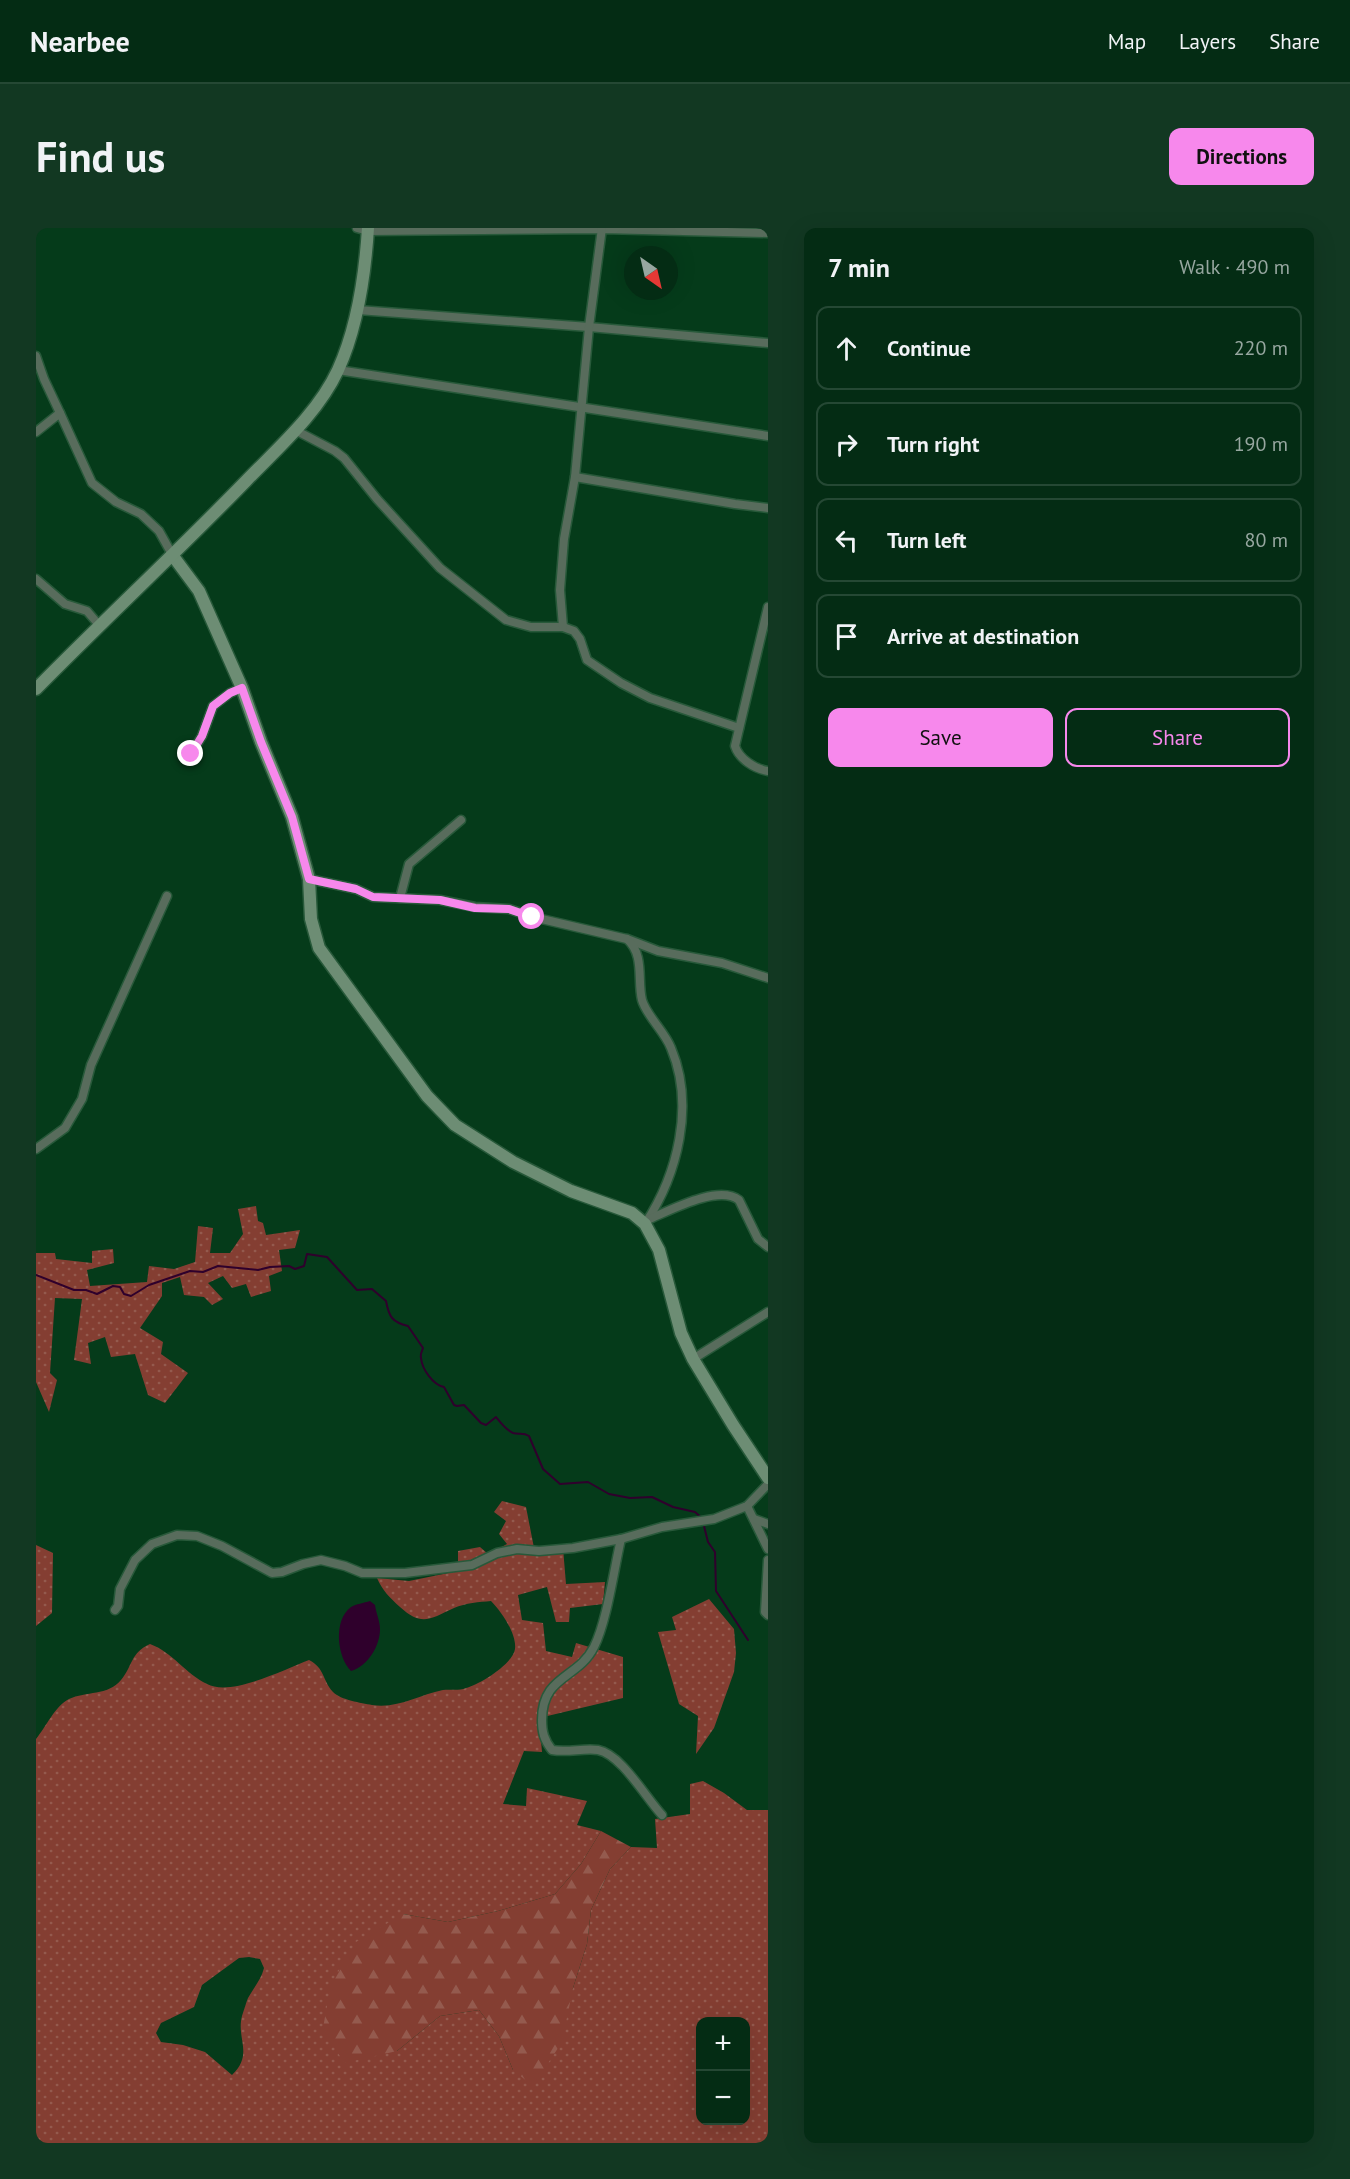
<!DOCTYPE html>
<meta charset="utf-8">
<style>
body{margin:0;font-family:"PT Sans",sans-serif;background:#123822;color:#f1f3f6}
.controls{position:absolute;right:18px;bottom:18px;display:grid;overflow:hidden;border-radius:12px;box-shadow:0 6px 24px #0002}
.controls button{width:54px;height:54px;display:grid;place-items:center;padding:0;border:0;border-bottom:2px solid #254834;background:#042c14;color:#f1f3f6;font:30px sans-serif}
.compass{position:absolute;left:588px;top:18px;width:54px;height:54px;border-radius:50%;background:#042c14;box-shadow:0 6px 24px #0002;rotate:146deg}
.stop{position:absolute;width:18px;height:18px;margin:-14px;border:4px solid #f788ec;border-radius:50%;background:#fff}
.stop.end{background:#f788ec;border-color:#fff;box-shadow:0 2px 6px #0008}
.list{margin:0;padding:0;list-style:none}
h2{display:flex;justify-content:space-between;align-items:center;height:78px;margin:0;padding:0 24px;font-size:26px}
h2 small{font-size:20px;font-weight:400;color:#97a7a0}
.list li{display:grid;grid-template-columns:39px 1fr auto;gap:18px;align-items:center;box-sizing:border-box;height:84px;margin:0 12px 12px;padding:0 12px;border:2px solid #254834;border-radius:12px}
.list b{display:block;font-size:22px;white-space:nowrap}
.list em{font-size:20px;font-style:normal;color:#97a7a0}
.actions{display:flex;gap:12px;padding:18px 24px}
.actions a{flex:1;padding:14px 0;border:2px solid #f788ec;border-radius:12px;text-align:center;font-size:21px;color:#f788ec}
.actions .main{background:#f788ec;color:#111}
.icon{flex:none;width:33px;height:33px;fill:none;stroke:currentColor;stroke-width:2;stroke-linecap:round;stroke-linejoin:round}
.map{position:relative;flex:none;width:732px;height:1915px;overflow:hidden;border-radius:12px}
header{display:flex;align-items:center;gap:36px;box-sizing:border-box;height:84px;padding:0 30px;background:#042c14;border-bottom:2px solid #254834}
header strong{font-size:28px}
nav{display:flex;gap:33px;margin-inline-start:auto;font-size:21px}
.intro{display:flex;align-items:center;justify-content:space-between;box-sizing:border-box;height:144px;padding:0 36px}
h1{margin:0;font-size:42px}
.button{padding:15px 27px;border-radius:12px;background:#f788ec;color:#111;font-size:21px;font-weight:700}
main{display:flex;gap:36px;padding:0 36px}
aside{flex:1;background:#042c14;border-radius:12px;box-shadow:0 6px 24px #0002}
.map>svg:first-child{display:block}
.grass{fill:url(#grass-dots);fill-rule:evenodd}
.forest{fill:url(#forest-firs)}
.water{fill:#2f002c}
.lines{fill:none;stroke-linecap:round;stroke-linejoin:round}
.stream{stroke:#2f002c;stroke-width:2}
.street-casing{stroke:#28593a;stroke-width:11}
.secondary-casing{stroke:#28593a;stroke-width:15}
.street{stroke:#586c5c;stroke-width:8}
.secondary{stroke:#6d8d74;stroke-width:12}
.route{stroke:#f788ec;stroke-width:8}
</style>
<header>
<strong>Nearbee</strong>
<nav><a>Map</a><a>Layers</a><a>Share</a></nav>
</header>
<div class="intro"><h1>Find us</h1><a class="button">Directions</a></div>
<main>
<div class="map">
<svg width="732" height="1915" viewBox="0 0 732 1915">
<defs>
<pattern id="grass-dots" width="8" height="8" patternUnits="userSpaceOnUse" patternTransform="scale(1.5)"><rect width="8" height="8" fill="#843e32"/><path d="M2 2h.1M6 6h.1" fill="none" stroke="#945a4e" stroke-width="1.8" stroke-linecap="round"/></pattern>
<pattern id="forest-firs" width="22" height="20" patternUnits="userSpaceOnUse" patternTransform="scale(1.5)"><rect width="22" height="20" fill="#843e32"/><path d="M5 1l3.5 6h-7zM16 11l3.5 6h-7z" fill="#945a4e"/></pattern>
</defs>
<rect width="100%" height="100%" fill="#053b1a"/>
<g class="grass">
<polygon points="220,978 222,993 227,995 230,1007 264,1002 259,1020 243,1022 246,1043 233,1048 235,1063 215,1069 210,1056 196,1060 187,1048 172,1055 187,1071 176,1077 168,1069 148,1067 144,1049 126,1055 126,1068 104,1100 127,1114 125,1126 152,1145 129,1175 112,1167 99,1126 75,1129 69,1109 52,1115 55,1136 38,1132 46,1071 19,1070 14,1145 21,1152 13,1184 0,1154 0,1025 19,1025 20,1031 56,1035 56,1023 77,1021 78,1035 51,1042 54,1058 111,1054 113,1038 138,1041 159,1034 162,998 177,1000 174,1025 194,1025 207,1006 202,981"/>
<path d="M466,1273L490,1279L499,1325L527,1320L530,1356L569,1354L567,1376L534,1380L533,1394H520L511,1359L482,1367L486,1392L507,1395L510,1423L536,1429L540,1415L587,1429V1470L503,1490L506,1524L488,1523L467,1576L490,1578L491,1560L551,1573L541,1597L565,1603L545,1636L519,1666L462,1683L412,1694L367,1686L361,1823L404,1788L443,1782L463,1808L477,1842L537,1760L551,1716L555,1682L574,1641L595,1619L621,1620L619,1591L654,1586V1556L667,1553L688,1565L711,1582H732V1915H0V1511C10,1499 19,1478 33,1471C50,1463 72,1468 85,1452C97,1438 94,1425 114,1416C136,1424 150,1446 171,1456C195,1469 249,1441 273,1432C289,1440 286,1452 297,1464C305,1472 325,1475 336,1477C362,1481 382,1467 407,1462C414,1461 423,1463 430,1460C443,1457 477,1436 479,1421C481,1406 465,1383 455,1373C443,1374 430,1375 418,1380C394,1391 386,1399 364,1379C354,1370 346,1362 341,1350L373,1353L422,1343V1323L444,1319L452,1326L471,1316L463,1306L470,1293L458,1284ZM213,1729L224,1731L228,1740C225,1752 218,1759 212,1770C210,1775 208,1782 206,1788C200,1811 218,1826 196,1847L169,1824L147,1817L125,1814L120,1805L125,1795L158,1779L166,1757L203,1730ZM664,1794H710V1892H664Z"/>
<polygon points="0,1317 17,1325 16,1385 0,1398"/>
<polygon points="673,1371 698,1401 700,1425 698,1444 678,1500 660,1526 662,1488 643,1476 622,1404 640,1402 636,1389"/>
</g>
<polygon class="forest" points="565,1603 595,1619 574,1641 555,1682 551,1716 537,1760 526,1814 497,1858 477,1842 463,1808 443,1782 404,1788 361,1823 308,1835 287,1800 295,1756 320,1714 367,1686 412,1694 462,1683 519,1666 545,1636"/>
<path class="water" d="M334,1373L339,1377C340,1385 344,1393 344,1401C344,1418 332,1438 315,1443C301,1429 297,1392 315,1379C320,1376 328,1375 334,1373Z"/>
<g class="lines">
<g class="stream">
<path d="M0,1047L38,1062H50L61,1066L77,1058L84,1059L88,1066L95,1068L113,1057L154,1043L167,1044L182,1038L222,1042L234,1039L253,1038L259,1041L268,1038L271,1026L291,1029L321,1062L336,1061L350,1073C353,1089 356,1094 372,1098L387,1120C386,1123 384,1126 385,1130C386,1141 397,1157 408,1159L418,1177L421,1178L428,1177L445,1195L450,1197L460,1189C464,1194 470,1202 477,1205C483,1207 487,1204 493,1208L507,1241L524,1256L552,1254L573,1266L594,1270L616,1269L637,1279L659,1284L667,1291"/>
<polyline points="668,1298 672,1314 679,1324 680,1363 712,1412"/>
</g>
<g class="street-casing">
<g id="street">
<polyline points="321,0 332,3 566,1 732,5"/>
<polyline points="322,82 553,99 732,115"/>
<polyline points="0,128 8,151 24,185"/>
<polyline points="302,142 732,208"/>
<polyline points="259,202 299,223 308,230 341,271 404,340 470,392 495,399 527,399 538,403 544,411 551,432 585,455 614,470 703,500"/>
<polyline points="0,204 24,185 56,255 80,274 105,286 123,303 137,328"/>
<polyline points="539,249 699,276 732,280"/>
<polyline points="0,351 29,376 51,383 63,397"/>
<path d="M732,379L699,518C703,531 719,541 732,543"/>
<polyline points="527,399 524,362 528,311 539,249 553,99 566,0"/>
<polyline points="155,526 166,508 177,478 194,465 206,460"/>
<polyline points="273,651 320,661 337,669 404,672 439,679 473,681 497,689 591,711 622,723 686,735 732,750"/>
<polyline points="364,670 373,636 425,592"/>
<path d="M591,711C609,727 601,752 606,772C610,787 629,804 635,820C659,877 642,946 609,996"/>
<polyline points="0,921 29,900 46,871 55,837 131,668"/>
<path d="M611,992C633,983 682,956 703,972L722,1011L732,1019"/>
<polyline points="657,1131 732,1084"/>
<polyline points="711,1278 732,1321"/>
<polyline points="718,1291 732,1296"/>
<path d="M585,1311C578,1341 571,1393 558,1419C542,1451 506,1447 506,1492C506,1504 508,1512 516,1522C531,1525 547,1520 562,1522C585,1526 610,1570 626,1587"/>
<polyline points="732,1332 729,1384 732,1387"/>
<polyline points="79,1382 82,1378 84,1361 99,1332 116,1316 141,1307 161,1308 186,1318 236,1345 246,1344 267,1336 285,1332 309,1338 326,1345 369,1345 436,1337 461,1325 481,1321 503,1323 537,1320 585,1311 626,1299 678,1291 711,1278 732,1256"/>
</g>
</g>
<g class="secondary-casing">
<g id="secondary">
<polyline points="137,328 163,363 206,460 225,514 256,589 273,651 275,691 283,720 391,868 419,897 477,934 535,963 596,985 609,996 623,1022 645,1105 657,1131 697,1197 732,1250"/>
<path d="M0,461C69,391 141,324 210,253C243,219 282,185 302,142C322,98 329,48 332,0"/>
</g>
</g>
<use href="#street" class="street"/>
<use href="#secondary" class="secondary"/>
</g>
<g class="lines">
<polyline class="route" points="155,526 166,508 177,478 194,465 206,460 225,514 256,589 273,651 320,661 337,669 404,672 439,680 473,681 496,689"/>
</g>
</svg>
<div class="controls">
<button>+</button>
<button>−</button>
</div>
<svg class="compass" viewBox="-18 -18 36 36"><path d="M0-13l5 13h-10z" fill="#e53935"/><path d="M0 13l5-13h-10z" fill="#97a7a0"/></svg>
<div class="stop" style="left:496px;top:689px"></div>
<div class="stop end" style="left:155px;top:526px"></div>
</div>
<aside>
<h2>7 min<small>Walk · 490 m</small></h2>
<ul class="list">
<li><svg class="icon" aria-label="ahead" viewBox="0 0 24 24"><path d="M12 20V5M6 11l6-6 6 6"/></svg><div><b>Continue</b></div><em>220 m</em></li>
<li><svg class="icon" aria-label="right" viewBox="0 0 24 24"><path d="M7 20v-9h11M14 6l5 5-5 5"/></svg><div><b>Turn right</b></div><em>190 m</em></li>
<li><svg class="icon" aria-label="left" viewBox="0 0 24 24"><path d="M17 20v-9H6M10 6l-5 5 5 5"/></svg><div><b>Turn left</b></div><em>80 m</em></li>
<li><svg class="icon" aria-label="arrive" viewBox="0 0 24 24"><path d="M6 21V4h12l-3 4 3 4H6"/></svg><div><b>Arrive at destination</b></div></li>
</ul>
<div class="actions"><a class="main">Save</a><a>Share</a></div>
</aside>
</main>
